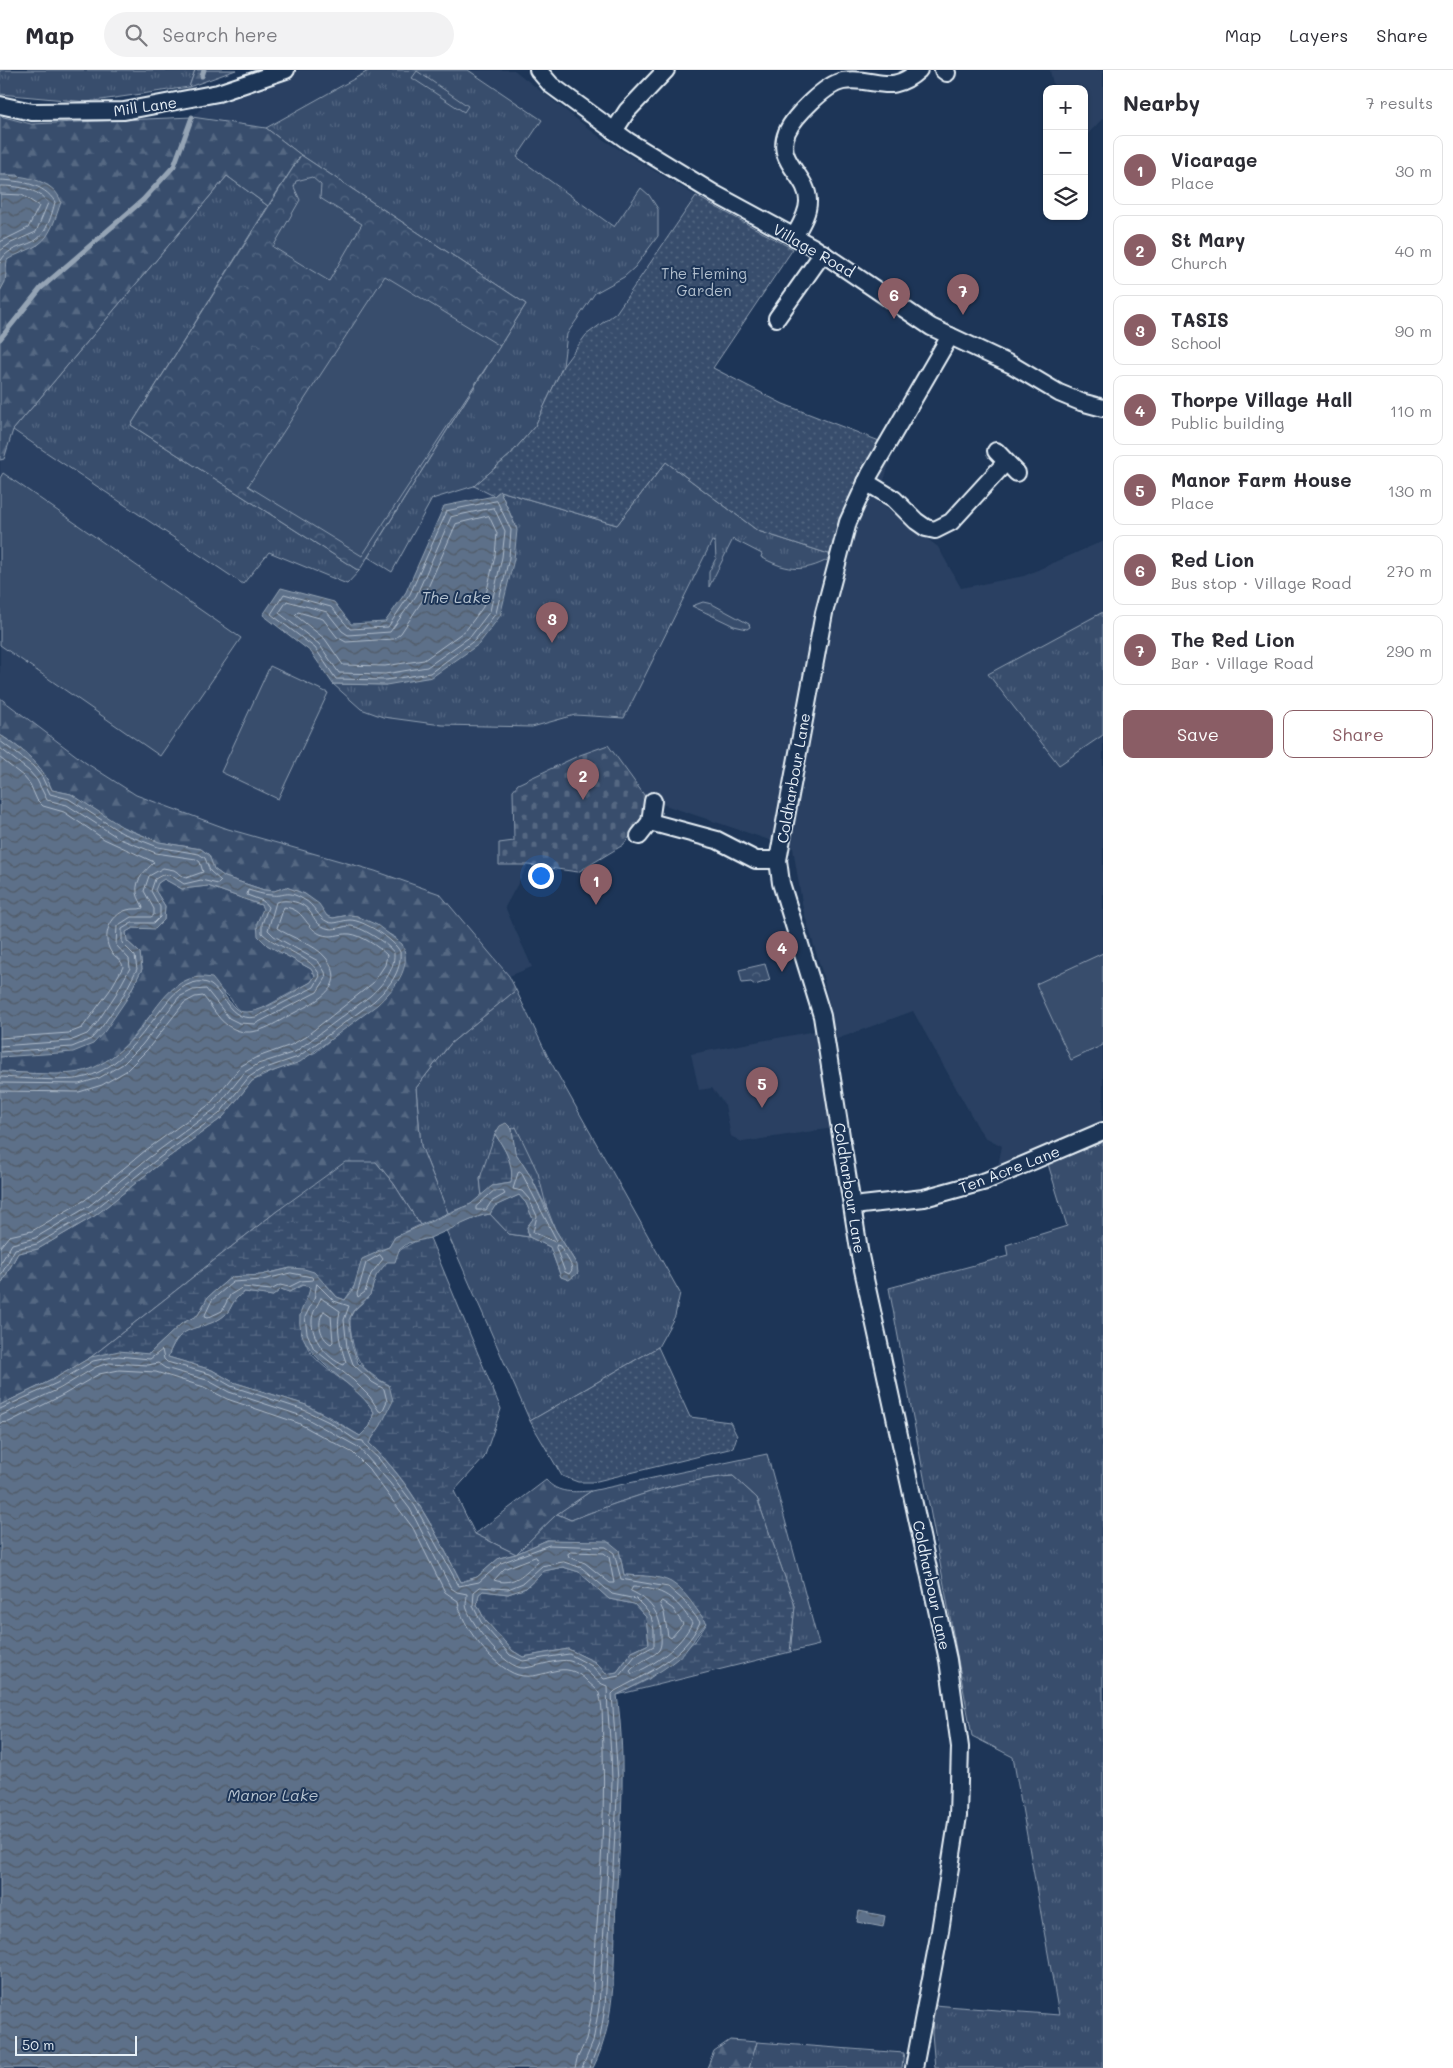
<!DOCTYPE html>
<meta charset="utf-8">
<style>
body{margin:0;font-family:Mali,sans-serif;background:#f2f2f3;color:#2b2b33}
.controls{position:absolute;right:15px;top:15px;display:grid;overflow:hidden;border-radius:10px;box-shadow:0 1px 4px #0004}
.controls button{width:45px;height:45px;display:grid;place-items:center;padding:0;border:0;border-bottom:1px solid #e1e1e2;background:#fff;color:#2b2b33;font:25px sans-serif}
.scale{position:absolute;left:15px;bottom:12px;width:122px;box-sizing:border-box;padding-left:5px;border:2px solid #e8f1f8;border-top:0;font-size:14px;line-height:18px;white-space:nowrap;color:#e8f1f8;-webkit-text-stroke:4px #1d3557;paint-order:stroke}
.you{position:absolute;left:540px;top:805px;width:18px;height:18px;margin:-12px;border:4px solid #fff;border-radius:50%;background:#1a73e8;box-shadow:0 0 0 8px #1a73e833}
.badge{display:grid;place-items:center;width:32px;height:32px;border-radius:50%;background:#8a5d65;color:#fff;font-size:16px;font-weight:700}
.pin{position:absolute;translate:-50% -41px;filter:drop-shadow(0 1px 2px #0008)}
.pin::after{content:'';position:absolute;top:26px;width:18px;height:15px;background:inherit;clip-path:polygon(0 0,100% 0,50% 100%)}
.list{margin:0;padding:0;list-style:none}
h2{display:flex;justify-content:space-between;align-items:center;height:65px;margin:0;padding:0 20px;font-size:21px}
h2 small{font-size:16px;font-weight:400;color:#7c7c81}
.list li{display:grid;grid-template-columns:32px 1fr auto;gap:15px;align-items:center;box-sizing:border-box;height:70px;margin:0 10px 10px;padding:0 10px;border:1px solid #e1e1e2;border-radius:10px}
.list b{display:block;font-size:19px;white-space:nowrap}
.list p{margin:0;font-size:16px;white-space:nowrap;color:#7c7c81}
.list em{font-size:16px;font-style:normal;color:#7c7c81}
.actions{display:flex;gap:10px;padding:15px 20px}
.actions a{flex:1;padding:11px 0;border:1px solid #8a5d65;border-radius:10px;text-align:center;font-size:18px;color:#8a5d65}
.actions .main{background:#8a5d65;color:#fff}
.icon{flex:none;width:28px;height:28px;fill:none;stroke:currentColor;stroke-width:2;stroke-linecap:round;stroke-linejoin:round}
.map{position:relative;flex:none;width:1103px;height:1998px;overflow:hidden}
header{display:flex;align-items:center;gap:30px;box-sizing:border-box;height:70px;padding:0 25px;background:#fff;border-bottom:1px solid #e1e1e2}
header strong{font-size:24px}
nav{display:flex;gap:28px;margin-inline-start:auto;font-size:18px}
.search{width:350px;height:45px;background:#f2f2f3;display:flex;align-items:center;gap:12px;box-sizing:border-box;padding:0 18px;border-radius:28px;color:#7c7c81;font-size:19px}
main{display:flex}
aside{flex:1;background:#fff}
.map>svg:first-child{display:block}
.built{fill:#2a4162}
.grass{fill:url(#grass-tufts);stroke:#909fb2}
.forest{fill:url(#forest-firs);stroke:#909fb2}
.wetland{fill:url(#wetland-marsh);stroke:#909fb2}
.cemetery{fill:url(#cemetery-stones);stroke:#909fb2}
.park{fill:url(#park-crowns);stroke:#909fb2}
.garden{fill:url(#garden-dots);stroke:#909fb2}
.pitch{fill:#374d6c;stroke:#909fb2}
.water{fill:url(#water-waves);stroke:#95a4b5;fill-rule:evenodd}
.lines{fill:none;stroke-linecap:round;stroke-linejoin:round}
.shore{stroke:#b0bdcc;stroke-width:1}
.stream{stroke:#95a4b5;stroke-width:5}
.street-casing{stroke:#e8f1f8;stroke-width:20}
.street{stroke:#1d3557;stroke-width:16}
.labels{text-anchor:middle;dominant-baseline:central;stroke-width:4;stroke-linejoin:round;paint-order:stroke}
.street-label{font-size:15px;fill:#e8f1f8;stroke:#1d3557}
.park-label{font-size:15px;fill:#b3c0ce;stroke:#1d3557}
.water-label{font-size:16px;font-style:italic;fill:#b7c4d1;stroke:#1d3557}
</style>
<header>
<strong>Map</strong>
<div class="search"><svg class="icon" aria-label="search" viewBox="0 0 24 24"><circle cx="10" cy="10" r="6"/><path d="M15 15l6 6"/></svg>Search here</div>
<nav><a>Map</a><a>Layers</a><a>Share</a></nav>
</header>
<main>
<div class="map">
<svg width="1103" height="1998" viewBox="0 0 1103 1998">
<defs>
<pattern id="grass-tufts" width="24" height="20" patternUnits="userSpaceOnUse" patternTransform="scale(1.25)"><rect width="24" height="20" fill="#374d6c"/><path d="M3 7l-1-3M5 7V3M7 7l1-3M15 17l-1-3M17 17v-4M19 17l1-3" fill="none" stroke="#546782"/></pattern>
<pattern id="forest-firs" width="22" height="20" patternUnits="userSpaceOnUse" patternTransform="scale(1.25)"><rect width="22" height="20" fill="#374d6c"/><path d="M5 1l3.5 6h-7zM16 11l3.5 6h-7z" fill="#546782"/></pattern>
<pattern id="wetland-marsh" width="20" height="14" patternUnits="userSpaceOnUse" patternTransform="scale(1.25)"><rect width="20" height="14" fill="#374d6c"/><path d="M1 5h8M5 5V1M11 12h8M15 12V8" fill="none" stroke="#546782"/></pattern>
<pattern id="cemetery-stones" width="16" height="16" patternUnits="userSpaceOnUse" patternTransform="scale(1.25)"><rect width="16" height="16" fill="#374d6c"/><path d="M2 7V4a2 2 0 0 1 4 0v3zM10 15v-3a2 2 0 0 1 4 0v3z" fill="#546782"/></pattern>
<pattern id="park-crowns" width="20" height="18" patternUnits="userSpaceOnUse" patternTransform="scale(1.25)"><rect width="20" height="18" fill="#374d6c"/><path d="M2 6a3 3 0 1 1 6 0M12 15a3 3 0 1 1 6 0" fill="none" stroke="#546782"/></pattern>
<pattern id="garden-dots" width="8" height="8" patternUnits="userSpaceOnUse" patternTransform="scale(1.25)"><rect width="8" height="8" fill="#374d6c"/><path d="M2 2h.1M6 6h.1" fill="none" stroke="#546782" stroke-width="1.8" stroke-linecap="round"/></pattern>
<pattern id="water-waves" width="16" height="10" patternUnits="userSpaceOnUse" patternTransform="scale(1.25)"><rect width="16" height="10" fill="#5d7089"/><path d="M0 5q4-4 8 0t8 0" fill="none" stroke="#505a66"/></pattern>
</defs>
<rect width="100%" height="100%" fill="#1d3557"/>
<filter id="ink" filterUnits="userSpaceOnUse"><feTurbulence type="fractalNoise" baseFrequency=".02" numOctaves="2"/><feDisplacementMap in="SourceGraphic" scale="10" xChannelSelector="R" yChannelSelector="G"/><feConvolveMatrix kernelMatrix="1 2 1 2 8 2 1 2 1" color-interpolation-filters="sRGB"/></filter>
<g filter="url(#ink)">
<g class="built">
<polygon points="284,0 514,0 602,69 696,126 616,243 768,327 895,377 877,431 938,477 961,518 1024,506 1103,471 1103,1050 998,1096 1002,1076 985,1067 979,1059 913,941 837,969 822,902 803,839 793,778 647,729 608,676 580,685 518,714 513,720 514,771 500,795 528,795 505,837 532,897 509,906 440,824 375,801 228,759 136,725 86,693 0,628 0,269 174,96 192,47 218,23"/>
<polygon points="1050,0 1103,0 1103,48 1084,68 1084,19 1054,19"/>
<polygon points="815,961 833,1058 742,1072 731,1066 725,1035 712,1018 699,1020 691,984"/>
</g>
<g class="grass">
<polygon points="0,0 195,0 189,17 87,32 0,24"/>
<polygon points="370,0 468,0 542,50 517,87 614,157 641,118 649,125 658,139 658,166 635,197 624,207 595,223 567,264 563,296 535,356 510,385 474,416 432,429 392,502 368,487 526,234 301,85 266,58"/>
<polygon points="227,106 268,136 131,355 359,501 347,514 269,482 243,514 13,360"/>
<path d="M666,392L758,461L835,486C806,502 790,503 761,487L762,484L733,469L709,517V502L716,488L715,472L712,471L624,648L575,645L532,657L442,655L383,647L361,639L333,614L386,615L517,459L500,421L617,455Z"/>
<polygon points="703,532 712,534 749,554 750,557 747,559 734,556 692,536"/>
<polygon points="1103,542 1103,665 1059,695 988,604"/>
<polygon points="516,920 548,987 680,1223 675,1246 658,1277 530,1351 446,1160 480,1146 490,1144 509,1164 529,1167 550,1177 561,1207 577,1195 555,1159 516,1057 512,1059 506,1054 480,1108 482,1127 471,1134 448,1143 421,1076 416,1018 451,973"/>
<polygon points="1103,1072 1103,1998 935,1998 932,1963 934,1935 1059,1945 1013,1687 972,1666 889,1218 1008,1186 1006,1175 1067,1156 1048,1094"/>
<path d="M767,1384L819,1575L790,1582L795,1536L757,1428L733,1406C676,1410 624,1430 571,1450L557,1444L591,1421Z"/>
<polygon points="757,1972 904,1983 902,1998 749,1998"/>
</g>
<g class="forest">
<polygon points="195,0 236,0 189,17"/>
<path d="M0,46L31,54L192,47L266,58L301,85L268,136L227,106L13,360L4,389L0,390V221C5,213 4,208 5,198C5,183 26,179 38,175L18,105H0Z"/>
<path d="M0,628L86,693L136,725L228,759L375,801L440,824L509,906L516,920L451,973L416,1018L421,1076L448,1143L420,1155L394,1114L376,1092L277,1141L91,1287L54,1309L0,1335V1216L18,1183L38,1179L96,1145L158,1095L223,1047L252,1011L316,982L345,957L396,868L357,846L349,845L333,848L327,846L305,824L286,817L274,821L264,820L225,807L214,799L209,785L201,779L159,772L113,753L71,724L52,720C43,695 23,679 0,665Z"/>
<path d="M164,809L182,819L208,816L261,835L264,839L257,853L267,875L311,899L315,906L311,912L254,943C230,944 238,931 223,922C214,916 200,913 189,909C169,918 159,935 146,951C129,973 109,996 81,1003C64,1007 20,1002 0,1002V987L19,984L126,930L142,899L140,883L127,871L126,862L133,858H155L164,850L165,836L155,820L158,813Z"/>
<path d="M546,1410C558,1424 574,1422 591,1421L557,1444L516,1484L475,1464Z"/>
<polygon points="730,1970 757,1972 749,1998 707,1998 714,1981"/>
</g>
<g class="wetland">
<polygon points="516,1057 538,1103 547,1139 531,1107 515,1082 512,1059"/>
<path d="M495,1064C506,1081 514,1094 511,1113L492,1116L482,1127L480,1108Z"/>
<polygon points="345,1092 376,1092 394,1114 420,1155 395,1167 389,1177 377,1181 345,1230 337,1227 326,1214 290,1198 261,1205 231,1207 208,1227 198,1245 181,1254 149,1284 91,1287 277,1141"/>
<polygon points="519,1125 526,1133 533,1149 527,1157 529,1167 509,1164 490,1144 494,1136"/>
<path d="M423,1168H430L501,1339L484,1388L454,1421L475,1464L516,1484L557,1444L571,1450C624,1430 676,1410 733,1406L757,1428L795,1536L790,1582L617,1625L649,1609L696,1570L707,1553L697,1541L644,1506L624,1505L619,1480L571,1471L547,1470L516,1484L499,1488L477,1507L461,1512C435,1461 411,1412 369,1373L381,1355L389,1315C364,1302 354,1291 351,1262C350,1256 349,1250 352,1244C356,1236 366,1232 370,1224C373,1218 373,1211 376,1206C386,1188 405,1175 423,1168Z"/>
<path d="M303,1215L311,1217L309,1228L300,1246C303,1256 304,1275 311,1283C329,1306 357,1314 374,1342L370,1356L360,1366L331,1348L306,1335L233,1312L212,1300L168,1287C181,1248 203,1263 225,1245C233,1238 230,1231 244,1222L273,1226L281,1219L289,1222Z"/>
<polygon points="563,1497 579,1502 609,1529 634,1534 646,1547 649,1574 632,1582 617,1602 606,1604 595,1592 568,1579 523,1587 513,1581 485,1550 477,1535 479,1524 483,1521 508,1524 526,1518 544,1501"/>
</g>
<polygon class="cemetery" points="608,675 647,729 641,753 623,775 578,802 528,795 499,795 499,773 514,771 513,720 518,714 580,685"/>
<g class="park">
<polygon points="301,85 526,234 359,501 131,355"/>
<polygon points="765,894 770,910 755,915 751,912 742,913 739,900"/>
</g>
<g class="garden">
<polygon points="696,126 793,179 713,298 783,334 895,377 835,486 758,461 666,392 617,455 500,421 494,426 474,416 510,385 535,356 563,296 586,265 616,243"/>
<polygon points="658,1277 690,1347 730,1352 737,1366 733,1378 593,1412 578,1412 562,1406 530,1351"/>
</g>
<g class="pitch">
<polygon points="417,1 468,36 464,42 412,8"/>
<polygon points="312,107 321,115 320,128 362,154 329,211 273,177 300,130 294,117 296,111"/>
<polygon points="385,206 500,276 362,486 248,416"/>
<polygon points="3,403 241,568 160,686 0,575 0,408"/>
<polygon points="270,596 328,623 278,729 221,702"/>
<polygon points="1103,883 1103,975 1071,990 1036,914"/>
</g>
<g class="water">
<path d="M0,105C19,105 55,109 61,132C56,146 51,166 39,174C29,181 17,183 7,190L5,212L0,221Z"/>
<polygon points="500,421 517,460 514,489 500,546 479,574 432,607 386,615 333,614 311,582 263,545 281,518 334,532 351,554 385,552 406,522 444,436 494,426"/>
<path d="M0,665C24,680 42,694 52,720L71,724L124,758L159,772L201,779L209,785L214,799L225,807L264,820L274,821L286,817L305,824L319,834L327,846L333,848L349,845L357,846L377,855L402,874C413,898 394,919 377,935L300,992L262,1005L252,1011L223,1047L158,1095L96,1145L38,1179L18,1183L0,1216V1002C27,1002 71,1009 95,997C110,990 123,979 134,967C156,942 172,900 212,908C220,917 228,932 236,939C251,952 296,920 311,912L315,906L311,899L267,875L258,866L257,853L263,839L261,835L208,816L182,819L164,809L158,813L155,820L165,836L164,850L155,859L133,858L126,862L127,871L140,883L142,899L126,930L105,961L93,974L73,982L0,987Z"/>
<path d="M506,1053L512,1059L515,1082L531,1107L555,1159L577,1195L578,1203L569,1210L561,1207L550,1177L529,1167L527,1157L533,1149L526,1133L519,1125L495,1136L490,1144L480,1146L430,1168L408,1173L399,1180L395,1192H387L376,1206L370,1225L353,1241L349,1250L352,1276L358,1293L376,1309L389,1315L393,1331L381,1355L369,1373C411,1413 435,1461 461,1512L477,1507L499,1488L516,1484L547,1470L608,1471L619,1480L624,1505C638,1506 658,1505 671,1512C686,1521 696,1540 707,1553C696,1564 690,1579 677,1589C659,1604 638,1614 617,1625C627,1694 620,1764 616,1834C613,1888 618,1949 593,1998H0V1335L54,1309L91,1287L119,1281L149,1284L181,1254L198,1245L208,1227L231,1207L261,1205L291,1198L304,1199L314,1202L337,1227L345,1230L353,1220L362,1189L389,1177L395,1167L471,1134L492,1116L511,1113C514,1094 506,1081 495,1064L500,1056ZM302,1215L310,1217C309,1228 301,1237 300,1246C295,1288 354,1309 374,1342L370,1356L360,1366L306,1335L233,1312L212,1300L168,1287C180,1249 204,1263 225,1245C233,1238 230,1231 244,1222L273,1226L281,1219L289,1222ZM563,1497L579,1502L609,1529L634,1534L646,1547L649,1574L632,1582L617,1602L606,1604L595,1592L568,1579L523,1587L513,1581L485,1550L477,1535L479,1524L483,1521L508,1524L526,1518L544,1501Z"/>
<polygon points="859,1841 885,1846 883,1857 857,1852"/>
</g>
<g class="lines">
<g class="shore">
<path d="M0,110C19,111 44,113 55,132C52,144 47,163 36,170C23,178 6,177 0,193"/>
<path d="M0,116C17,116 38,118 48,133L36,162L11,173L0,181"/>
<polyline points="0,124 22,125 39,136 28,158 0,172"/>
<polygon points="497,431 511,460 509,488 496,543 475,570 430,603 386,610 336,609 315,578 271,544 284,524 331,537 350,559 388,557 410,524 447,441"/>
<polygon points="494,438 505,461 502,487 490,541 471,566 427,597 385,604 339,603 319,574 279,543 287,531 327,542 342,561 348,565 390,562 416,526 451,447"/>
<polygon points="489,446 497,463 495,486 483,537 466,560 424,590 385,596 343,595 325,569 295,545 298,542 323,549 337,567 346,572 394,569 401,563 422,531 456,454"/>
<polyline points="0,671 33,696 42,707 50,724 69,729 122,763 158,777 199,784 205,788 210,801 221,811 218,814 201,810 184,814 172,806 164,804 155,809 151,821 160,837 160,847 154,853 132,853 122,859 122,873 135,886 137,899 122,928 101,958 91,969 72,977 0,982"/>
<polyline points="0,678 29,701 37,710 47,730 67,735 120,769 156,783 196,789 200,792 203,802 186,808 174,800 163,798 149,806 144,821 154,839 154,845 151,847 131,847 117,856 116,875 129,889 130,898 116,924 96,954 87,964 70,971 0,976"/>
<path d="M0,688L23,706L30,714L37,730L43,736L64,742L104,769L154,792C146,801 135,808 137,823C138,829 142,833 143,838C138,840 132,838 127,840C110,845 101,866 111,882C115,887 122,890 123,897L110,920L82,958L69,963L0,968"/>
<path d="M0,1007C20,1008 63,1012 81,1008C113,1002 135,974 154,949C165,935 174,919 192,913C225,903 221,954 256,947L314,917L320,906C314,887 277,878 262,863V854L268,837L263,831L247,825L248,820C256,822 263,825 271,825C285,827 286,819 303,829C315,835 318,848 328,852C335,855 342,850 350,850C364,850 395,870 400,882C402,902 388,918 374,931L298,987L260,1000L249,1007L219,1044L155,1091L93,1141L37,1174L15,1179L0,1207"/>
<path d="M0,1013L79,1014L99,1008L123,994L142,975L179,927L193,920L206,919L229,948L239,953L255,954L317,922L326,908L325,902L318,891L274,866L268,860L276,832C287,829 303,831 310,842C314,847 316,853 322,856C332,862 339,857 349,856C359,855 389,874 394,883C395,901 382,915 370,926L295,982L258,994L245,1002L215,1039L151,1086L89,1136L35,1168L12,1174L0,1194"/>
<path d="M0,1021L79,1022L102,1015L126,1001L147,980L184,933L195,927L203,926C213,937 219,953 234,959C255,969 276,952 294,943C316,931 349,917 326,888C315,874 291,868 277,858L284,837C305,839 304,856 320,864C332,869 339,863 350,864C361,865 379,877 387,885L385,895L373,913L305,967L291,975L255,988L241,996L210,1034L146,1080L85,1130L32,1161L9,1166L0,1177"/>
<polygon points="521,1102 556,1169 555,1172 533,1162 537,1146 529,1129 522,1121 513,1119 518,1103"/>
<polygon points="494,1121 503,1121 505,1124 491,1132 486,1140 476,1140 476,1137"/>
<path d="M557,1175L560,1176C564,1184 572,1193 572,1200L569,1204L565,1202L556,1178Z"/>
<polygon points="380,1185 383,1189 371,1204 365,1222 358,1227 357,1224 366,1193"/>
<polygon points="291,1203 312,1207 313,1210 301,1211 289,1217 280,1215 271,1220 243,1217 230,1225 222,1241 207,1248 204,1247 212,1230 233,1212 262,1210"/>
<polygon points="317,1214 334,1231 349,1236 344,1250 347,1277 353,1294 372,1312 384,1319 387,1331 382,1342 379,1341 370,1327 353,1310 314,1279 307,1263 305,1247 314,1229"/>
<path d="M321,1228L340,1241C336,1257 340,1276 346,1292L344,1295C327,1289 311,1268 312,1250C312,1243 318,1234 321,1228Z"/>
<path d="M324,1241L331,1246L333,1272L331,1274C320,1268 316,1251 324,1241Z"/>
<path d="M0,1339L57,1313L93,1291L118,1286L150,1289L162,1280L164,1289L167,1292L210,1304L231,1316L304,1340L329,1352L356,1370L363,1371L366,1377L379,1389L415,1436L459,1516L479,1512L501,1493L549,1475L606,1477L614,1483L621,1509L668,1517L683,1530L700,1552C685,1587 646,1604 615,1621L612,1624L618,1710L605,1937L599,1974L589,1998"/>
<path d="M0,1346L59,1319L96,1297L109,1293L148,1295L158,1293L165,1298L207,1310L229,1322L302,1346L358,1377L390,1413L410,1439L451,1518L457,1522L467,1524C467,1529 465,1534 467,1539C473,1556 505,1599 524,1598C536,1597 559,1588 570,1591C586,1595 593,1612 607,1616C607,1647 612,1679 612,1711C610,1786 603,1862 599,1937L593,1972L582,1998"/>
<path d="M0,1353L9,1352L63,1325L99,1304L119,1300L156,1302L204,1317L227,1329L298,1353L353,1383L369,1399L413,1458L445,1522L458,1531C460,1555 494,1598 518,1605C545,1612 563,1585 588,1612C591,1615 597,1619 599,1623C604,1639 602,1662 603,1679C606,1764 596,1851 592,1936L586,1970L577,1989L575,1998"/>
<polygon points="571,1482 604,1483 609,1487 614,1513 610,1513 585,1493 569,1487 568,1484"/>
<path d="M536,1487L538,1491C525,1503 513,1517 494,1510L504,1499Z"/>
<polygon points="564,1492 582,1498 612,1524 636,1529 644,1537 651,1546 654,1560 654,1576 635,1586 619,1606 604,1609 592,1596 569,1584 523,1591 510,1585 481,1552 473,1536 474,1522 480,1517 508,1519 523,1513 542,1496"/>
<path d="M633,1517C663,1518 676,1528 692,1553C681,1576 655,1595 632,1604L630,1601C639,1591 655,1586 659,1580C662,1575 661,1569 661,1564C661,1544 649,1529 631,1521Z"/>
<polygon points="662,1531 673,1539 683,1554 671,1568 668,1566 664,1543 660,1534"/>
</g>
<g class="stream">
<polyline points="202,6 204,0"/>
<polyline points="0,269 41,218 143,130 174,96 192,47"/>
</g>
<g class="street-casing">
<g id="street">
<polyline points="538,0 551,15 628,71 715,124 813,177 931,257 1012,295 1059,323 1081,332 1103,338"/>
<polyline points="943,0 947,3"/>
<polyline points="0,35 32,42 124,41 218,23 286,0"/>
<polyline points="614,61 627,41 666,0"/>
<path d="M794,167C800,156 808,144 808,132C809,105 774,93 787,62C794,46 826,14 843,11C875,6 890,27 919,0"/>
<polyline points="777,248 823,183"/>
<polyline points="996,381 1017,403"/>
<polyline points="866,412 894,429 916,451 926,458 935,460 951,452 1006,392"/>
<polyline points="650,752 717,770 756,790 778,790"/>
<polyline points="639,766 650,752 653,731"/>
<polyline points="853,1136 924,1128 986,1111 1103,1061"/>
<polyline points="914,1998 940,1861 958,1746 960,1677 948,1590 860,1186 822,946 781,813 778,790 824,543 848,452 870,404 950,266"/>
</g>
</g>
<use href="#street" class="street"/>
</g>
</g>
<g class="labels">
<g class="street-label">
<text transform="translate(145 36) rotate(-8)">Mill Lane</text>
<text transform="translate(814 180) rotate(30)">Village Road</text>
<text transform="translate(793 708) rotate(-80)">Coldharbour Lane</text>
<text transform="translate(1009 1099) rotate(-21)">Ten Acre Lane</text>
<text transform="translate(850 1118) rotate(81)">Coldharbour Lane</text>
<text transform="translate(932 1515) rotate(78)">Coldharbour Lane</text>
</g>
<g class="park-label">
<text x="704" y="203">The Fleming<tspan x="704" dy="17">Garden</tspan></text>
</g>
<g class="water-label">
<text x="456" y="526">The Lake</text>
<text x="273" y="1724">Manor Lake</text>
</g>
</g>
</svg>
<div class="controls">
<button>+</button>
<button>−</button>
<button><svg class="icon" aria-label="layers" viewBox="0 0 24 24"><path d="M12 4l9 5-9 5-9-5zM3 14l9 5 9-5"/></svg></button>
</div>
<div class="scale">50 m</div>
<div class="you"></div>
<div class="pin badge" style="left:596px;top:835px">1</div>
<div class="pin badge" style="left:583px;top:730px">2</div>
<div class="pin badge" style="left:552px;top:573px">3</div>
<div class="pin badge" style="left:782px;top:902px">4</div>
<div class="pin badge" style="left:762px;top:1038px">5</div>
<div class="pin badge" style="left:894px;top:249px">6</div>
<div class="pin badge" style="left:963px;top:245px">7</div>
</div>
<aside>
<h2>Nearby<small>7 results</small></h2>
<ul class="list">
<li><span class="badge">1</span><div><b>Vicarage</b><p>Place</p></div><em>30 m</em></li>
<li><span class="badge">2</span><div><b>St Mary</b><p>Church</p></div><em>40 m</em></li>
<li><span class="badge">3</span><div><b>TASIS</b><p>School</p></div><em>90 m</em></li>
<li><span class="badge">4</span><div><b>Thorpe Village Hall</b><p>Public building</p></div><em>110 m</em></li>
<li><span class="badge">5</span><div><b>Manor Farm House</b><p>Place</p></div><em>130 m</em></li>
<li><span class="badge">6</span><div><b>Red Lion</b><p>Bus stop · Village Road</p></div><em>270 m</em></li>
<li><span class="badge">7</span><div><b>The Red Lion</b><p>Bar · Village Road</p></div><em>290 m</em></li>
</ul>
<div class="actions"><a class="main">Save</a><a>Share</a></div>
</aside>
</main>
